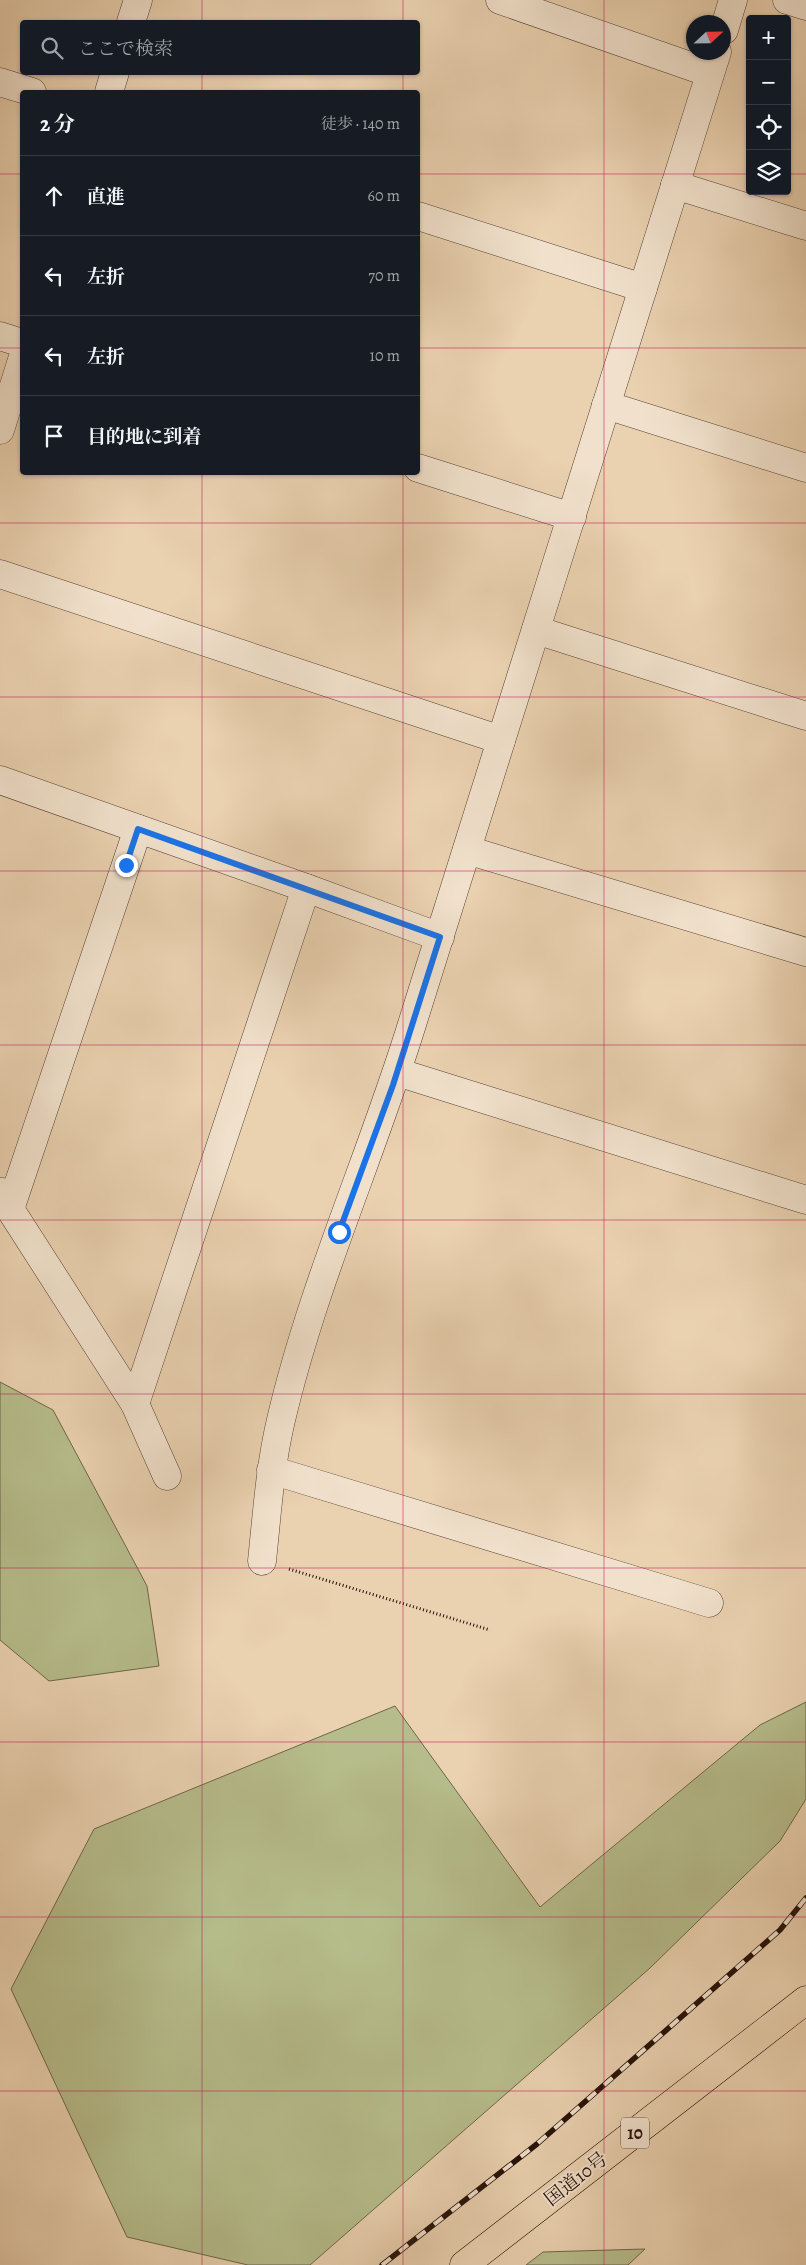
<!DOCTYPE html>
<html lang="ja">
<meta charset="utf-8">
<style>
body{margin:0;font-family:Alegreya,"Noto Serif JP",serif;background:#242831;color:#f1f3f6}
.controls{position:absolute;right:15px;top:15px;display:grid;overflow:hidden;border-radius:5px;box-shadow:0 1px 4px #0004}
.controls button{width:45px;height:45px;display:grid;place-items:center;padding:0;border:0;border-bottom:1px solid #363941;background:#171b24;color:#f1f3f6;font:25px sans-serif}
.compass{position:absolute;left:686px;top:15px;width:45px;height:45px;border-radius:50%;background:#171b24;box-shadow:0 1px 4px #0004;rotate:68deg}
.stop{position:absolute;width:15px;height:15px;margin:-11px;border:4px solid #1a73e8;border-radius:50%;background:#fff}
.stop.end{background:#1a73e8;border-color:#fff;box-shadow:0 1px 5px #0008}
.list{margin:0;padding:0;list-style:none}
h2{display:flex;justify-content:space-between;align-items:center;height:65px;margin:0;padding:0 20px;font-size:21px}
h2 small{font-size:16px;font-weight:400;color:#9ea1a6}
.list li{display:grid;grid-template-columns:32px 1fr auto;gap:15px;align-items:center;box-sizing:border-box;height:80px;padding:0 20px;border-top:1px solid #363941}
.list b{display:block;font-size:19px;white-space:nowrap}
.list em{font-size:16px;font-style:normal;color:#9ea1a6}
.icon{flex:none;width:28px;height:28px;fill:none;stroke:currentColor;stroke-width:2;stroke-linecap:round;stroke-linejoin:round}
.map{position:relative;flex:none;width:806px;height:2265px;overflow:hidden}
.search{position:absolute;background:#171b24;box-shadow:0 1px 4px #0004;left:20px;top:20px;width:400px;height:55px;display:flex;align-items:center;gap:12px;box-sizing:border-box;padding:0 18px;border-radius:5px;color:#9ea1a6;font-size:19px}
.panel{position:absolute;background:#171b24;box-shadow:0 1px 4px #0004;left:20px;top:90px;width:400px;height:385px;border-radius:5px}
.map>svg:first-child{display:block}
.green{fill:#b6bc8b;stroke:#6e664a}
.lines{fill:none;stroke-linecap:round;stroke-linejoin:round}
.street-casing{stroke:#574133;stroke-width:29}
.highway-casing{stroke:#261109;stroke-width:29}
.path{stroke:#261109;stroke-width:3;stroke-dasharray:1 2.5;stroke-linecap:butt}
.street{stroke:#f1e1cc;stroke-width:28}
.highway{stroke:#ead1b0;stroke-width:28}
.rail-casing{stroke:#261109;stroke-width:5.5}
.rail{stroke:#f1e1cc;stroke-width:4;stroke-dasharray:11;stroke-linecap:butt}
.route{stroke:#1a73e8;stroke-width:6}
.grid{fill:none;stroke:#c2185b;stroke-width:1;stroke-opacity:0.55}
.labels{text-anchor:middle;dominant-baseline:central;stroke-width:4;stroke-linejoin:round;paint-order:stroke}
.shield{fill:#f1e1cc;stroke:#634f44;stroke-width:1}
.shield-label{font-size:18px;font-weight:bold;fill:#261109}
.street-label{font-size:19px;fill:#261109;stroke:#f1e1cc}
</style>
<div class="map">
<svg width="806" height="2265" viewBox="0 0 806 2265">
<rect width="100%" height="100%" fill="#ead1b0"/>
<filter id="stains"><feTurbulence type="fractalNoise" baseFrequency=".004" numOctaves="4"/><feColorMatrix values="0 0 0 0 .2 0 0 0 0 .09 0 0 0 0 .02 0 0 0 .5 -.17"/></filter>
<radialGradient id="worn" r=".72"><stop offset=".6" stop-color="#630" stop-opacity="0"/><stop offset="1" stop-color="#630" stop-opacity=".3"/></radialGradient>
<g class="green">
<polygon points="0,1382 53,1410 147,1586 159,1666 49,1681 0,1640"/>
<polygon points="806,1702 806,1799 780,1841 650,1968 310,2265 248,2265 127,2237 11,1989 94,1829 395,1706 540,1907 760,1725"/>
<polygon points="645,2249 628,2265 526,2265 543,2252"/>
</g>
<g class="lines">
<g class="street-casing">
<g id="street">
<polyline points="500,0 710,73"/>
<polyline points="787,0 806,6"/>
<polyline points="131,22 138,0"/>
<polyline points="724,30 733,0"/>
<polyline points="0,82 32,92"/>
<polyline points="109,92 115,72"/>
<polyline points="675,185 806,226"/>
<polyline points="418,216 643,288"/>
<polyline points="0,336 22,343"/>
<polyline points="606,405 806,468"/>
<polyline points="0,430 22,360"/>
<polyline points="418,468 572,517"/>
<polyline points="0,574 501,740"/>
<polyline points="536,630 806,716"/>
<polyline points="0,780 306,888 440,937"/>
<polyline points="467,850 806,952"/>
<polyline points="397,1072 806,1200"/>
<polyline points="2,1192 10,1209 135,1404 167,1476"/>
<polyline points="10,1209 138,829"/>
<polyline points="135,1404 306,888"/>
<polyline points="271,1470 709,1603"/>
<path d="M262,1561C267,1514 270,1466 281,1420C313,1283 372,1155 413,1021C515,698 615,375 717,52"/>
</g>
</g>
<g class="highway-casing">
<polyline id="highway" points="464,2265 806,2000"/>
</g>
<polyline class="path" points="289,1569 490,1630"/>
<use href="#street" class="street"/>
<use href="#highway" class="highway"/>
<g class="rail-casing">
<polyline id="rail" points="382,2265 537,2144 780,1930 806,1898"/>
</g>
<use href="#rail" class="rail"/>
</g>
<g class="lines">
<polyline class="route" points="126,865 138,829 440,937 393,1085 339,1232"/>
</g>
<path class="grid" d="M202,0V22M403,0V22M604,0V2265M202,72V92M403,72V92M0,174H22M418,174H750M787,174H806M0,348H22M418,348H806M202,472V2265M403,472V2265M0,523H806M0,697H806M0,871H806M0,1045H806M0,1220H806M0,1394H806M0,1568H806M0,1742H806M0,1917H806M0,2091H806"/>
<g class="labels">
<rect class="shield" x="621" y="2117.5" width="28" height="31" rx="4"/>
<g class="shield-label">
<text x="635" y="2133">10</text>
</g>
<g class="street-label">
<text transform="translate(576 2179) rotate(-38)">国道10号</text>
</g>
</g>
<rect width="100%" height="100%" filter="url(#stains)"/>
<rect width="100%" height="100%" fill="url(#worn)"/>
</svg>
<div class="controls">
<button>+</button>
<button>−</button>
<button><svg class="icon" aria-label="locate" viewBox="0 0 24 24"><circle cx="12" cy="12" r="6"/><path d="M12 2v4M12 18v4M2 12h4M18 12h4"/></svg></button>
<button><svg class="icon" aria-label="layers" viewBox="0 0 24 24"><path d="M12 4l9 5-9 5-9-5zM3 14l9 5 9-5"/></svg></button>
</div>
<svg class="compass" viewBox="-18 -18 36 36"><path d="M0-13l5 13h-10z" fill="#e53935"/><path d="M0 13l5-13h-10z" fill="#9ea1a6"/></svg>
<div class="stop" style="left:339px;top:1232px"></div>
<div class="stop end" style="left:126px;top:865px"></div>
<div class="search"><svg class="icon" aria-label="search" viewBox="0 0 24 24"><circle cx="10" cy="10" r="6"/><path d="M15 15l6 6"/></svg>ここで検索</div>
<section class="panel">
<h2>2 分<small>徒歩 · 140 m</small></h2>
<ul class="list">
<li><svg class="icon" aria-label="ahead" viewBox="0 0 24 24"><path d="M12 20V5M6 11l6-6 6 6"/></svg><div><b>直進</b></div><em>60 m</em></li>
<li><svg class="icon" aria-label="left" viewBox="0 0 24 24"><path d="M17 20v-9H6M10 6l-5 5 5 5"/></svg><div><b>左折</b></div><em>70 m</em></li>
<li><svg class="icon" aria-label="left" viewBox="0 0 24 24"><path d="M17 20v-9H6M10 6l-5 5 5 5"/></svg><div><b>左折</b></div><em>10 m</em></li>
<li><svg class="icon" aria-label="arrive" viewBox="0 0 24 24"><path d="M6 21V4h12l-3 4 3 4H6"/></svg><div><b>目的地に到着</b></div></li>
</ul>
</section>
</div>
